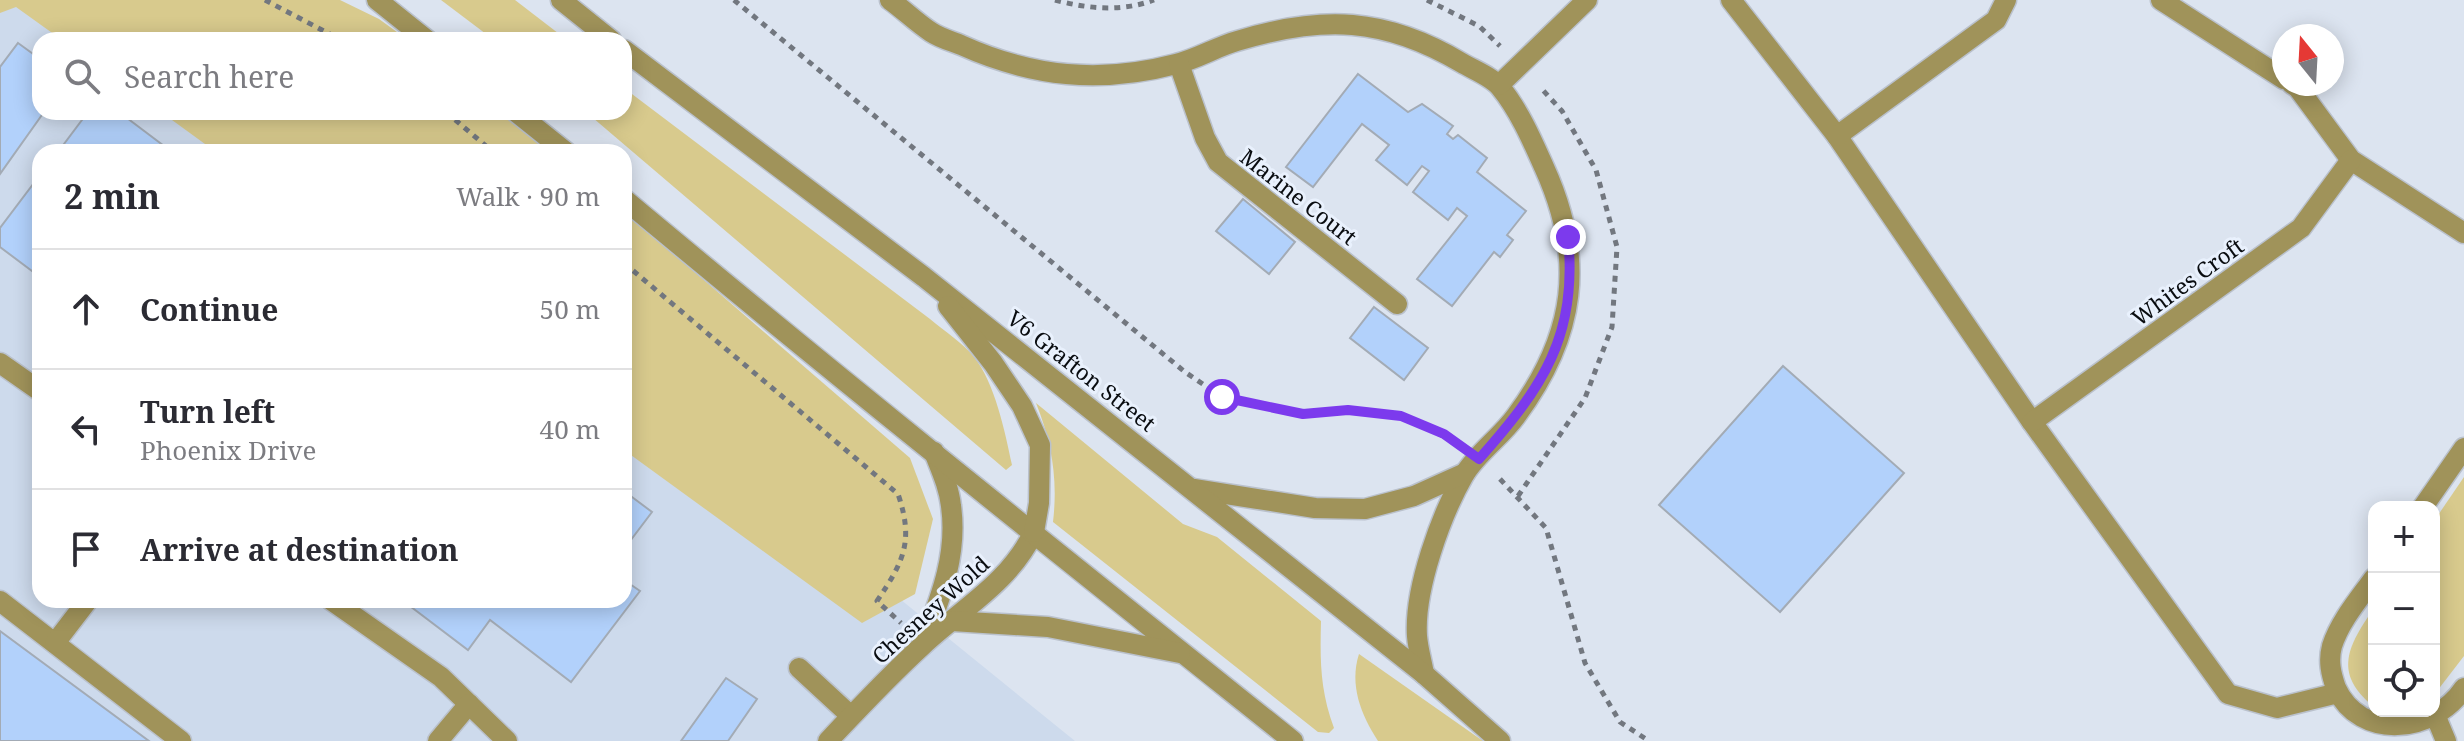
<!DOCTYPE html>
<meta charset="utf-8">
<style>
body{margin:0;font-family:"Noto Serif",serif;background:#f2f2f3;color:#2b2b33}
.controls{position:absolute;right:24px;bottom:24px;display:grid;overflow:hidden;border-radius:16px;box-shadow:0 4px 20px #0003}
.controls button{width:72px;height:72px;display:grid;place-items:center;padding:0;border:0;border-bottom:2px solid #e1e1e2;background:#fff;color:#2b2b33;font:40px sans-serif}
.compass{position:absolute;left:2272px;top:24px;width:72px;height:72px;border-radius:50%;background:#fff;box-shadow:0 4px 20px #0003;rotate:342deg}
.stop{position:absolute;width:24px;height:24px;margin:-18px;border:6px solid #7c3aed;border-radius:50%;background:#fff}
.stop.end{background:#7c3aed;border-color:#fff;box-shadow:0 2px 8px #0008}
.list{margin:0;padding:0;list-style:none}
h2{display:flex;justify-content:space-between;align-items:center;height:104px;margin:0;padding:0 32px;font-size:34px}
h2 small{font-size:26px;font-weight:400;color:#7c7c81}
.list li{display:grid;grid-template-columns:52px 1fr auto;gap:24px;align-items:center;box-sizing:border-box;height:120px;padding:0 32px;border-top:2px solid #e1e1e2}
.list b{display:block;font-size:30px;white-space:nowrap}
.list p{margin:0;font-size:26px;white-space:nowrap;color:#7c7c81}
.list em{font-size:26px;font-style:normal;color:#7c7c81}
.icon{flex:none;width:44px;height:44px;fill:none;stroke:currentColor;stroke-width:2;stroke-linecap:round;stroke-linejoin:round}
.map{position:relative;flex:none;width:2464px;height:741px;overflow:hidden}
.search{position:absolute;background:#fff;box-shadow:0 4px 20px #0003;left:32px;top:32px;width:600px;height:88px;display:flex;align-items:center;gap:20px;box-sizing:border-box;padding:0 28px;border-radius:24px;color:#7c7c81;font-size:30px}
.panel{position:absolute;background:#fff;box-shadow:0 4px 20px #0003;left:32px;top:144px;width:600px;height:464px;border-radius:24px}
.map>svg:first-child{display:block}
.built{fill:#cddaec}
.green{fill:#d8ca8d}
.building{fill:#b2d1fb;stroke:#a3abb5;stroke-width:2}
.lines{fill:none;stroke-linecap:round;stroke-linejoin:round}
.service-casing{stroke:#bac1cc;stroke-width:23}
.minor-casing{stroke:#bac1cc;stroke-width:23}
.tertiary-casing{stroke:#bac1cc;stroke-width:23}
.path{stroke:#72777f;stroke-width:5;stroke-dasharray:6 6;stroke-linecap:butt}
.service{stroke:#a0935a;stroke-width:20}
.minor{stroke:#a0935a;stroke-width:20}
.tertiary{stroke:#a0935a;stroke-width:20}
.route{stroke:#7c3aed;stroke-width:10}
.labels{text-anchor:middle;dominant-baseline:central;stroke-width:6;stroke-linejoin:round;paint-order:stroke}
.street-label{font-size:22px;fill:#090c10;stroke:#e9f1fd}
</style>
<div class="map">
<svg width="2464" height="741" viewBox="0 0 2464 741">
<rect width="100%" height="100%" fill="#dce4f0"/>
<polygon class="built" points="0,0 118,40 40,40 40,112 221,112 279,152 40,152 40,600 624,600 624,393 784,505 1075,741 0,741"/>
<g class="green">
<polygon points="0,0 340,0 379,19 408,40 62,40 16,7 0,13"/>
<polygon points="441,0 515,0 567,40 494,40"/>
<path d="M624,88L930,319C944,331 963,343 974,357C995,383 1005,432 1012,465L1006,470L586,112H624Z"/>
<polygon points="161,112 504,112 553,152 216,152"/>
<polygon points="624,211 910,458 933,519 915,594 862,623 624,450"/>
<path d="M1036,403L1183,524L1217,537L1321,621C1320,661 1320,690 1334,728L1329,733L1318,732L1053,522C1058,479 1052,443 1036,403Z"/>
<polygon points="2464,477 2464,656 2434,695 2434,521"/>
<path d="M2374,608V707C2332,673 2348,646 2374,608Z"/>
<path d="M1359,654L1483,741H1378C1361,715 1349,685 1359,654Z"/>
</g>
<g class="building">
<polygon points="18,43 40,59 39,101 40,112 44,112 0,174 0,67"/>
<polygon points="1358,74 1408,112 1422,104 1453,126 1447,134 1453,139 1458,135 1487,158 1477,172 1526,211 1507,235 1513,240 1500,257 1494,252 1452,306 1417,279 1467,216 1457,208 1448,220 1413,192 1429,171 1422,166 1407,185 1376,160 1389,145 1362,124 1313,187 1286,167"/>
<polygon points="88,112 119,112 172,152 58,152"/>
<polygon points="40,175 40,277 0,247 0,228"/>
<polygon points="1243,199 1295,242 1269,274 1216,231"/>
<polygon points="1374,307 1428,348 1404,380 1350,338"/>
<polygon points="1783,366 1904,473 1780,612 1659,505"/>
<polygon points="624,491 652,512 624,549"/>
<polygon points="624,580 640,591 571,682 490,620 468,650 402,600 624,600"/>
<polygon points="0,631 149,741 0,741"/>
<polygon points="726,678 757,699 728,741 681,741"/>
</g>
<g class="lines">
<g class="service-casing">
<g id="service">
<polyline points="1731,0 1837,136 2032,422 2228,694 2277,708 2338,693"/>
<polyline points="0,363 40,391"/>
<polyline points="331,600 441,677 507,741"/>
<polyline points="0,601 181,741"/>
<polyline points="55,643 88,600"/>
<polyline points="799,668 851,716"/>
<polyline points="438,741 469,704"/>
</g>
</g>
<g class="minor-casing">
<g id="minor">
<path d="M890,0C904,10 917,23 931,32C940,38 951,41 961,45C1032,77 1100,84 1176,64C1197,59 1216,47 1237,41C1322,15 1385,17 1462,63C1474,70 1492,77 1500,87C1519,110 1532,140 1544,167C1586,259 1576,335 1516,416C1501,437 1477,453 1464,475C1441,515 1414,589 1417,636C1418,649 1422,662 1424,674"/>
<polyline points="2161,0 2284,79"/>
<polyline points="1179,64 1205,138 1218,162 1397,304"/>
<polyline points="2292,84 2298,88 2351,160 2464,233"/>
<polyline points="1499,85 1587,0"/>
<polyline points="1837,136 1996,20 2006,0"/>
<polyline points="2032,422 2301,228 2351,160"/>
<polyline points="1194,489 1315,508 1365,509 1414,496 1465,473"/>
<polyline points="2423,507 2464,448"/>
<path d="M2374,578C2359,599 2340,621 2332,646C2328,661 2331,674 2336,688C2360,741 2433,734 2464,688"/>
<path d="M923,644C940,599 958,555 951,506C949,487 941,470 934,452"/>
<polyline points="2436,717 2446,741"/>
<path d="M828,741C859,708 890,675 923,645C964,607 1008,584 1034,532"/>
</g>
</g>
<g class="tertiary-casing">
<g id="tertiary">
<polyline points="377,0 427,40"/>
<polyline points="561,0 611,40"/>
<polyline points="624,50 924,277 1424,674 1500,741"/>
<polyline points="516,112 566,152"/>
<path d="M624,199C844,383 1069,562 1293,741"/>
<polyline points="948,306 993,363 1022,406 1040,445 1039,503 1034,532"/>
<polyline points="952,621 1048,627 1180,653"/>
</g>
</g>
<g class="path">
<polyline points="265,0 341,40"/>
<polyline points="734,0 1185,372 1222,397 1303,414 1348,410 1401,416 1452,440"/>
<path d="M1055,0C1089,9 1121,12 1154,0"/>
<polyline points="1427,0 1479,26 1500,46"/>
<polyline points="446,112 493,152"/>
<path d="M624,263L898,494C914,541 904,561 877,601L901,623"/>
<polyline points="1500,479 1546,528 1585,663 1620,722 1649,741"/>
<polyline points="1518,496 1585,398 1612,327 1617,247 1596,170 1562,111 1540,87"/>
</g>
<use href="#service" class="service"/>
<use href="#minor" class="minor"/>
<use href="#tertiary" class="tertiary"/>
</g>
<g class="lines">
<path class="route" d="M1222,397L1303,414L1348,410L1401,416L1444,434L1479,459C1543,387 1578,336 1568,237"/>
</g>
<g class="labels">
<g class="street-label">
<text transform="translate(1299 196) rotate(38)">Marine Court</text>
<text transform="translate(2187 281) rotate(-36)">Whites Croft</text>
<text transform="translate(1082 370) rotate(38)">V6 Grafton Street</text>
<text transform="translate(930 609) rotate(-42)">Chesney Wold</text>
</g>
</g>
</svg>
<div class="controls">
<button>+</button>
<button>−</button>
<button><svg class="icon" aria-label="locate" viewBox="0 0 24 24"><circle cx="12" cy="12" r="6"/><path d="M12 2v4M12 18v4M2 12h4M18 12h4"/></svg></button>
</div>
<svg class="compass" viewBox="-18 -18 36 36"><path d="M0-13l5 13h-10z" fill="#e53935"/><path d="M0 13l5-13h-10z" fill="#7c7c81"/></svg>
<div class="stop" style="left:1222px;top:397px"></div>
<div class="stop end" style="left:1568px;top:237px"></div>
<div class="search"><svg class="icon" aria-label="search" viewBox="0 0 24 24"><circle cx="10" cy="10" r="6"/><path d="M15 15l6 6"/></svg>Search here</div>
<section class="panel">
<h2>2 min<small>Walk · 90 m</small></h2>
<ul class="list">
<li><svg class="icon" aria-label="ahead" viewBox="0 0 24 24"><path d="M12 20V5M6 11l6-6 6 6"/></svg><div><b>Continue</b></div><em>50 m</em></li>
<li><svg class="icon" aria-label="left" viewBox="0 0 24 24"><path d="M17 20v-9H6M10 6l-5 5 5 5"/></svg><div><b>Turn left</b><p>Phoenix Drive</p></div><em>40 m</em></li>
<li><svg class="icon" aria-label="arrive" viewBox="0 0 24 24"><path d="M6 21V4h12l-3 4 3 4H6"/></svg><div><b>Arrive at destination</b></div></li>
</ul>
</section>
</div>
